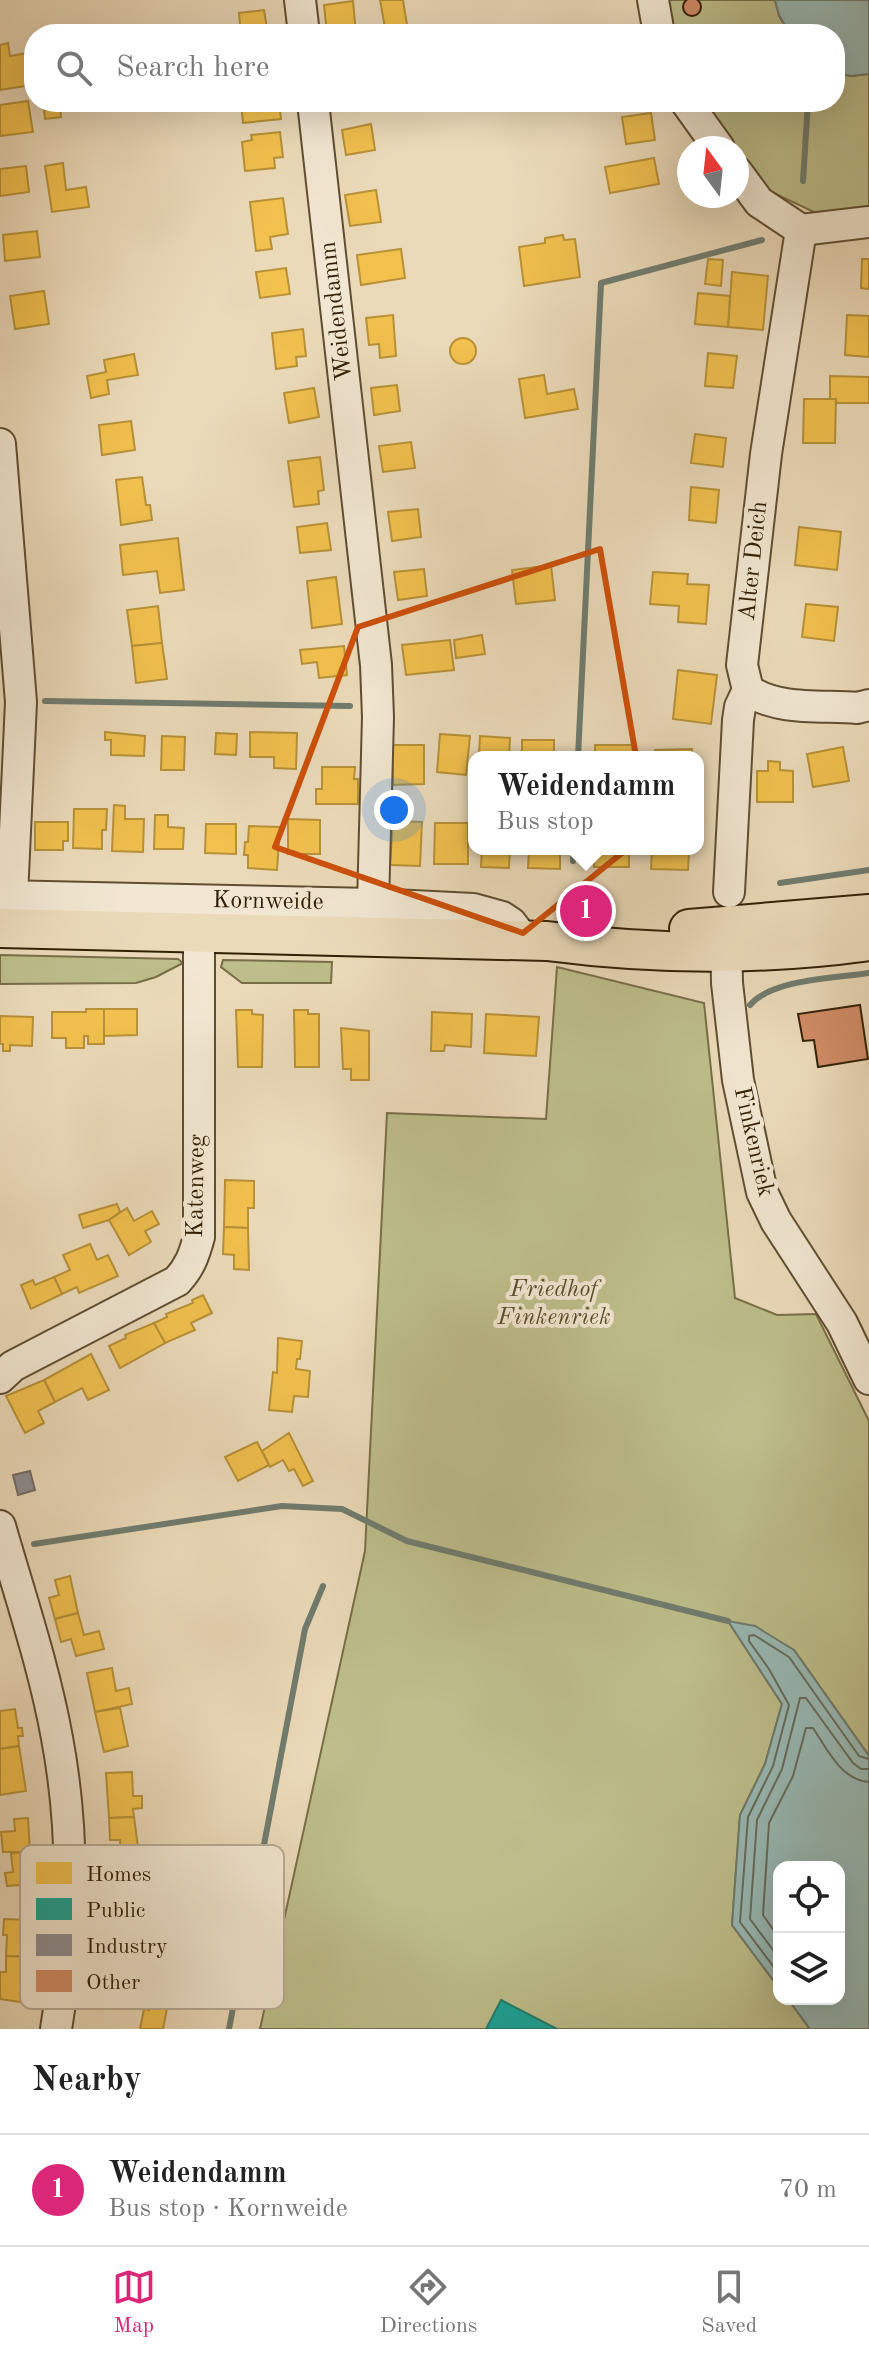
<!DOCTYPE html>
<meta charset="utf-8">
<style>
body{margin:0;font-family:"Old Standard TT",serif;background:#f6f6f6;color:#222}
.controls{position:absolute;right:24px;bottom:24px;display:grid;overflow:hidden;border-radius:16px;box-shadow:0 8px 32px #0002}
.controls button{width:72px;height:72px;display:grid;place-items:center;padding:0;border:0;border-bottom:2px solid #e0e0e0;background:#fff;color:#222;font:40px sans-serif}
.compass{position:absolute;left:677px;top:136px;width:72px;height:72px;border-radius:50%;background:#fff;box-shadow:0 8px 32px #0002;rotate:345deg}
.you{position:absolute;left:394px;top:810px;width:28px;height:28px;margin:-20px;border:6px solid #fff;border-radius:50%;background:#1a73e8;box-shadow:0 0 0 12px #1a73e833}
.badge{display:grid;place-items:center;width:52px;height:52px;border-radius:50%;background:#db2777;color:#fff;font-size:26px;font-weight:700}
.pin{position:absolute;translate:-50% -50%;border:4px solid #fff;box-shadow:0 2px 8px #0006}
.popup{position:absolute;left:468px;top:751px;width:236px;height:104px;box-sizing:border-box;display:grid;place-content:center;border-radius:16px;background:#fff;filter:drop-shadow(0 2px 6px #0005);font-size:26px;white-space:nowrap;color:#767676}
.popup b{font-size:30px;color:#222}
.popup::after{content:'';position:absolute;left:50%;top:100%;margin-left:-16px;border:16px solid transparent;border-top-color:#fff}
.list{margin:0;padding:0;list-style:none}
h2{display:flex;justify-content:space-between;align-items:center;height:104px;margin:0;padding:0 32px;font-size:34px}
h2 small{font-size:26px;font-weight:400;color:#767676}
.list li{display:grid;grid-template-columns:52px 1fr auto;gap:24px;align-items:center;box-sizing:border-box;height:112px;padding:0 32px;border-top:2px solid #e0e0e0}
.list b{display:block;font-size:30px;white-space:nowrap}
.list p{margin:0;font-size:26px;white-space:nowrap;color:#767676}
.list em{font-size:26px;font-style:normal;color:#767676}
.icon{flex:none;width:44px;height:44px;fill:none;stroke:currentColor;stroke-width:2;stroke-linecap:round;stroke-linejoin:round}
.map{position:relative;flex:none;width:869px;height:2029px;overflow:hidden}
.search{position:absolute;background:#fff;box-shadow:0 8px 32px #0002;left:24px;right:24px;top:24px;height:88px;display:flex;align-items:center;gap:20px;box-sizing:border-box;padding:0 28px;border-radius:32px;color:#767676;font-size:30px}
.sheet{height:216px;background:#fff}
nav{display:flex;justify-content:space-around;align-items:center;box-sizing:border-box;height:112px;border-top:2px solid #e0e0e0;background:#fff;font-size:22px;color:#767676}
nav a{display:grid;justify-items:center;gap:4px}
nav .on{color:#db2777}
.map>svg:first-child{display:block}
.green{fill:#bdbe8b;stroke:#786f48;stroke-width:2}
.water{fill:#99bab6;stroke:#707c6f;stroke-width:2}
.homes{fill:#f2c14e;stroke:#b89138;stroke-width:2}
.public{fill:#17a398;stroke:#1f7c6c;stroke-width:2}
.industry{fill:#8d8d92;stroke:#726c68;stroke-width:2}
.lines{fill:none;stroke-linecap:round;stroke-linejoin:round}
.shore{stroke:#666d5e;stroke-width:2}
.stream{stroke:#707c6f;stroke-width:6}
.building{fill:#d18c66;stroke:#322005;stroke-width:2}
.minor-casing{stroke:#604e32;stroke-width:34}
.major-casing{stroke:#322005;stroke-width:42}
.minor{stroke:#f2e7d2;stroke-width:30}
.major{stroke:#ebdab9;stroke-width:38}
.marked{fill:none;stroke:#cd500b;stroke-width:6;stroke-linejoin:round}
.labels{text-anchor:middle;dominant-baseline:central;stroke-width:8;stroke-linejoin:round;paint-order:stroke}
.street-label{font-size:24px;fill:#322005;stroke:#f2e7d2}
.park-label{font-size:24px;font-style:italic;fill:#5c4f2d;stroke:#f2e7d2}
.key{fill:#f2e7d2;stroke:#b8ab94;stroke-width:2}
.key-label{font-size:22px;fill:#322005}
</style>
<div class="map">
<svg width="869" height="2029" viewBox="0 0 869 2029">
<rect width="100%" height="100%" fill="#ebdab9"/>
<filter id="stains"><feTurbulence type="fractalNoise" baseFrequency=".0025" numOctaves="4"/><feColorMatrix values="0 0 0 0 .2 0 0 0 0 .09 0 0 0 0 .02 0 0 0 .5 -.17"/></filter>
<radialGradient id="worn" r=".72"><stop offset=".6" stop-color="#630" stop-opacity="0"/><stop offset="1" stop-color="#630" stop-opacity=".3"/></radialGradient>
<g class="green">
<polygon points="663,0 775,0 779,16 790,34 669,34"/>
<polygon points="835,73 851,76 869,74 869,208 816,213 763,188 737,153 737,148 733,148 699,102 835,102"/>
<polygon points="0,955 178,959 183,963 156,977 136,983 0,984"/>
<polygon points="223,960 332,962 331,983 242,983 221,967"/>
<polygon points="557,967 704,1003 735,1298 777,1315 816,1314 869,1421 869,1756 794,1650 728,1621 782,1704 765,1764 740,1815 732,1925 779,1988 779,1999 788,1999 810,2029 260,2029 365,1551 387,1113 546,1119"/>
</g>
<g class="water">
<polygon points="775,0 869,0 869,74 851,76 835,73 835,34 790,34 779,15"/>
<polygon points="728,1621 755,1626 794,1650 869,1756 869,2029 810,2029 788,1999 839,1999 839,1867 779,1867 779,1988 732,1925 740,1815 765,1764 782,1704"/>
</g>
<g class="homes">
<polygon points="380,0 403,0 407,25 385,28"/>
<polygon points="353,1 356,34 327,34 324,5"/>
<polygon points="264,10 268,34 241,34 239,13"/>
<polygon points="8,43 10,56 28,53 32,85 0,90 0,45"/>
<polygon points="28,101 33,132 0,136 0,105"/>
<polygon points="43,102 60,102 61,117 45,119"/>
<polygon points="244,102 279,102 281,119 243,123 241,103"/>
<polygon points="335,102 397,102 336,110"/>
<polygon points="651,113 655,140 626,144 622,117"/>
<polygon points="371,124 375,150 346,155 342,130"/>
<polygon points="280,132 283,157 274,158 275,168 245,171 242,142 252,140 251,135"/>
<polygon points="654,158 659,184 610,193 605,167"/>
<polygon points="63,163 66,190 86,187 89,207 52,212 45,166"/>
<polygon points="26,166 29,192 0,196 0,169"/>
<polygon points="376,190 381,222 350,226 345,195"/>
<polygon points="283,198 288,234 270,237 272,249 256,251 250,202"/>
<polygon points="37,231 40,257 5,261 3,235"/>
<polygon points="563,235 564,240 575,239 580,277 524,286 519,247 545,243 545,238"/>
<polygon points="401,249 405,278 361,285 357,255"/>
<polygon points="708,259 723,260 721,286 705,284"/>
<polygon points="862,259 869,259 869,289 861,288"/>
<polygon points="286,268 290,294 260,298 256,272"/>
<polygon points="732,272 768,276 763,330 728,327"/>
<polygon points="44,291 49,324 15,329 10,296"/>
<polygon points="698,293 730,296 728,327 695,324"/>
<polygon points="393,315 396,356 380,358 379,344 369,345 366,318"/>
<polygon points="847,315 869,316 869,357 845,355"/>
<polygon points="303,329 306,356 296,357 297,366 276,369 272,333"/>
<circle cx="463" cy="351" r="13"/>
<polygon points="708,353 737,356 733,388 705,386"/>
<polygon points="134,354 138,375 107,380 109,394 91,398 87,376 106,372 104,360"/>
<polygon points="544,375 547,394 574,389 578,409 525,418 519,379"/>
<polygon points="830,376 869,377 869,403 836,403 836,399 830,400"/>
<polygon points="397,385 400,411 374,415 371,388"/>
<polygon points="314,388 319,417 289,423 284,393"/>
<polygon points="804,399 836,399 835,443 803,443"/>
<polygon points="131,421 135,450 102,455 99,425"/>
<polygon points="695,434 726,438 723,467 691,463"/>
<polygon points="411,442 415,468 383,472 379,446"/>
<polygon points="320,457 324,490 318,491 319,504 294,507 288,461"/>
<polygon points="142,477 146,505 150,505 152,520 121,525 116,480"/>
<polygon points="691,487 719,490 716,523 689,520"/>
<polygon points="418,509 421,537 392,541 388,512"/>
<polygon points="327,523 331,550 300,553 297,527"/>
<polygon points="799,527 841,532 837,570 795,565"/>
<polygon points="178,538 184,590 160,593 157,571 123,575 120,545"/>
<polygon points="551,565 555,600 516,604 512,570"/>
<polygon points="424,569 427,596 398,600 394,572"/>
<polygon points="653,572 688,574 687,584 709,585 706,624 678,622 679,606 650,604"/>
<polygon points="336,577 342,624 312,628 307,581"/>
<polygon points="806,604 838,607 834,641 802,637"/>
<polygon points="158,606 162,643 132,646 127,610"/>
<polygon points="482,635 485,654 456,658 454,640"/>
<polygon points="450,640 454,670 406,675 402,645"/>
<polygon points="162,643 167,679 136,683 132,646"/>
<polygon points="344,646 347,675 319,678 317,662 302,664 300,650"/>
<polygon points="678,670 717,675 711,724 673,719"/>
<polygon points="105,732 145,736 144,756 111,755 111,740 105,740"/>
<polygon points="250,732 297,733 296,769 274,768 274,757 250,757"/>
<polygon points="216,733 237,734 236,755 215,754"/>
<polygon points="440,734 470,736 466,775 437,772"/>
<polygon points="162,736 185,737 184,770 161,770"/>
<polygon points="480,736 510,738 509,757 479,757"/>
<rect x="522" y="740" width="32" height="17"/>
<polygon points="392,745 424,745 424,784 393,785"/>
<rect x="595" y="745" width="38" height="12"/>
<polygon points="843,747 849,781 813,787 807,754"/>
<polygon points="692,749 692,757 655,757 655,750"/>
<polygon points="768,761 780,762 780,770 793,771 793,802 757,802 757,771 768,771"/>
<polygon points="322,767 355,767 354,779 358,779 358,804 316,804 316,789 322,789"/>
<polygon points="114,805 125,806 125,819 144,819 143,852 112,851"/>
<polygon points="74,809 107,809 106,830 102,830 102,849 73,848"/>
<polygon points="155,815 168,815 168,827 184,828 183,849 154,849"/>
<polygon points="288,819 320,820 320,854 288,854"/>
<polygon points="393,821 422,822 420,866 390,865"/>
<polygon points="35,822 68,822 68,841 63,841 63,850 35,850"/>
<polygon points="435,823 468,823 468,864 434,864"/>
<polygon points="206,824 236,824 236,854 205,853"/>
<polygon points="249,826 280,827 277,870 248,868 248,855 244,855 245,842 248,842"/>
<polygon points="482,849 510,849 509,868 481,867"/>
<polygon points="529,849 560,849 560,869 528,868"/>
<rect x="594" y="849" width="35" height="18"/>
<polygon points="652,849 689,850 688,870 651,869"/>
<polygon points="86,1009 104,1009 104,1044 88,1044 88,1036 84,1036 84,1048 66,1048 66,1038 52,1038 52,1012 86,1012"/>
<polygon points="104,1009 137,1009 137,1035 104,1036"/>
<polygon points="236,1010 252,1010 252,1014 263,1015 262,1067 238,1067"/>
<polygon points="294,1010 308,1010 308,1014 319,1014 319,1067 295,1067"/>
<polygon points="432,1012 472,1014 471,1047 445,1045 444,1051 431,1051"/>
<polygon points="486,1014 539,1017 536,1056 484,1053"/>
<polygon points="0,1016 33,1017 32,1046 10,1045 10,1051 3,1051 3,1044 0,1044"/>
<polygon points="341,1028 369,1031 369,1080 351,1080 351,1069 343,1069"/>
<polygon points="225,1180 254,1181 254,1208 248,1208 248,1228 224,1227"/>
<polygon points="117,1204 120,1212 109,1220 83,1228 79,1215"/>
<polygon points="127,1208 134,1221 152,1211 159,1224 145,1231 151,1242 129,1255 109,1220"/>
<polygon points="224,1227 248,1228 249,1270 234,1269 234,1255 223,1254"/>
<polygon points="90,1244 97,1260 108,1255 118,1276 79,1293 77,1287 62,1294 54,1277 70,1270 63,1255"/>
<polygon points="54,1277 62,1294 31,1309 21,1285 33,1280 35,1285"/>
<polygon points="203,1295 212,1313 191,1323 195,1330 165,1343 154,1323 167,1317 166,1314 193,1303 192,1300"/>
<polygon points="154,1323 165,1343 120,1368 109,1346 126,1338 125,1335"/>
<polygon points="278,1338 302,1341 300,1359 297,1359 296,1369 310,1371 308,1397 294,1396 292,1412 269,1410 273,1372 277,1373"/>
<polygon points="91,1354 109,1390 88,1400 82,1388 55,1402 44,1380"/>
<polygon points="44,1380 55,1402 38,1411 44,1423 25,1433 6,1396"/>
<polygon points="289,1433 313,1481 303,1486 294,1469 289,1471 283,1460 270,1467 262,1451"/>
<polygon points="257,1442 269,1465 238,1481 225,1457"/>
<polygon points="70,1576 78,1613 55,1619 49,1598 59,1595 55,1580"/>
<polygon points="78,1613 84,1635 99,1631 104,1649 76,1656 71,1639 61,1642 55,1619"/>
<polygon points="112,1668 116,1691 129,1688 132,1704 95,1712 87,1673"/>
<polygon points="120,1708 128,1746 104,1752 95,1712"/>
<polygon points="15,1709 18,1728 22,1728 23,1736 18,1736 19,1746 0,1749 0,1711"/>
<polygon points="19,1746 26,1791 0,1795 0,1749"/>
<polygon points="132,1772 133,1796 142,1796 142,1808 133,1809 134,1817 109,1818 106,1773"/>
<polygon points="134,1817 139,1855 121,1857 120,1840 110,1840 109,1818"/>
<polygon points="28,1818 30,1852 3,1852 1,1832 15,1831 14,1819"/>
<polygon points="30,1852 34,1884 7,1886 5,1873 13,1872 11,1853"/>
<polygon points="159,1862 207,1863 207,1883 200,1883 199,1903 158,1902"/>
<polygon points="121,1908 136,1910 132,1931 139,1932 137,1953 106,1950 108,1924 120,1925"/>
<polygon points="4,1919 30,1920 27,1957 6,1956 7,1935 3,1935"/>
<polygon points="106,1950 130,1952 128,1992 114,1991 116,1976 104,1975"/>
<polygon points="6,1956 27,1957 27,2003 0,1999 0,1972 6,1972"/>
<polygon points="151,2000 168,2003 163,2029 140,2029 144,2009 149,2010"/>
</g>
<polygon class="public" points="501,2000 557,2029 486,2029"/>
<polygon class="industry" points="30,1471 35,1490 18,1495 13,1475"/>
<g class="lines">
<g class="shore">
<path d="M779,1938L763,1915L769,1823L793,1776L806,1728H813C827,1749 841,1780 869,1782"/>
<polyline points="779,1958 750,1919 757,1820 782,1769 800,1698 806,1698 853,1763 861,1769 869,1769"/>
<polyline points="779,1974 740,1922 748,1817 773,1766 789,1705 769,1669 749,1641 749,1636 754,1635 789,1657 859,1756 869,1759"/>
</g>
<g class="stream">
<polyline points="803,181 808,102"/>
<polyline points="45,701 350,706"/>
<polyline points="578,757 601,283 762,240"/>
<polyline points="573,861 574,849"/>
<polyline points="780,883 869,870"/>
<path d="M750,1005C772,979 836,978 869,973"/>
<polyline points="34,1544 282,1506 342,1509 407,1541 728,1621"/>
<polyline points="229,2029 305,1629 323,1586"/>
</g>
</g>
<g class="building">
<circle cx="692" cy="7" r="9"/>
<polygon points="860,1005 868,1059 818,1067 814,1040 803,1041 798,1014"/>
</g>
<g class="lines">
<g class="minor-casing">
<g id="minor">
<polyline points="300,0 304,34"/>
<polyline points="653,0 659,34"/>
<polyline points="313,102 376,665 378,717 373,904"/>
<polyline points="686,102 719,148"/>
<polyline points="737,172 759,202 801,230"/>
<polyline points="801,230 869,222"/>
<polyline points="0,444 21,702 12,896"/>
<path d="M748,690C777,711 822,705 857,708L869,705"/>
<polyline points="729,892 738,720 740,707 748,690 742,665 766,454 801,230"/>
<polyline points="0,896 373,904 473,909 502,917 511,923 525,941"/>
<polyline points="726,929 727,983 738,1080 762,1192 776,1221 842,1323 869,1379"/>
<path d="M0,1378L13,1366L177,1281C190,1267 194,1255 199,1237V931"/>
<path d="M0,1526C20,1596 44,1666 57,1738C75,1834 73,1932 56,2029"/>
</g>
</g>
<g class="major-casing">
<g id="major">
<path d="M0,928L547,941C655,955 761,956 869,941"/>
<polyline points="689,929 869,914"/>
</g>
</g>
<use href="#minor" class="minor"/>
<use href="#major" class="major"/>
</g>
<path class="marked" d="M600,549L649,831L523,933L275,847L358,627Z"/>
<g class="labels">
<g class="street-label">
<text transform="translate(337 311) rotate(-97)">Weidendamm</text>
<text transform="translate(754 561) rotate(-84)">Alter Deich</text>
<text transform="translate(268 902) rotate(1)">Kornweide</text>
<text transform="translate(753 1142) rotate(77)">Finkenriek</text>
<text transform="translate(197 1186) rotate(-89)">Katenweg</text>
</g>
<g class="park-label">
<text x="554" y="1290">Friedhof<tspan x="554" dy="28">Finkenriek</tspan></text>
</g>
</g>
<rect x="20" y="1845" width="264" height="164" rx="12" class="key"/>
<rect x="36" y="1862" width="36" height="22" fill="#f2c14e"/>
<rect x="36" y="1898" width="36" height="22" fill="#17a398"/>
<rect x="36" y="1934" width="36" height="22" fill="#8d8d92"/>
<rect x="36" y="1970" width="36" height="22" fill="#d18c66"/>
<g class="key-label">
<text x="86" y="1881">Homes</text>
<text x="86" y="1917">Public</text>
<text x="86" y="1953">Industry</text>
<text x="86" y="1989">Other</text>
</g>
<rect width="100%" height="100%" filter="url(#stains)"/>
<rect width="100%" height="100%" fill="url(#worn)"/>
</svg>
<div class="controls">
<button><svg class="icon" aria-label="locate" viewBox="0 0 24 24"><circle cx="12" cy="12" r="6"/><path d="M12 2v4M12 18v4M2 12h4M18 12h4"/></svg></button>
<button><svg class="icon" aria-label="layers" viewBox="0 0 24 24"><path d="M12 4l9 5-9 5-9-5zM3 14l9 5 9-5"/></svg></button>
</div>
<svg class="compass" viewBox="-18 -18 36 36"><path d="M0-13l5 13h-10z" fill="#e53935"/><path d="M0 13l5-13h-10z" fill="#767676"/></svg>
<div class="you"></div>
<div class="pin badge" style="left:586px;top:911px">1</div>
<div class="popup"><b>Weidendamm</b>Bus stop</div>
<div class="search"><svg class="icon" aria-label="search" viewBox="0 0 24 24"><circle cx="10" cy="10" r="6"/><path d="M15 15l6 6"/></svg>Search here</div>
</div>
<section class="sheet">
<h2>Nearby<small></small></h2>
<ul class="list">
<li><span class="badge">1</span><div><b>Weidendamm</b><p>Bus stop · Kornweide</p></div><em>70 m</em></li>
</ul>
</section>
<nav>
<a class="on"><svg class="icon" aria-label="map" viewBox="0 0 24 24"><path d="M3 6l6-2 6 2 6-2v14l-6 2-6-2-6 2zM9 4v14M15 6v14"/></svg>Map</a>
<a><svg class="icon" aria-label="directions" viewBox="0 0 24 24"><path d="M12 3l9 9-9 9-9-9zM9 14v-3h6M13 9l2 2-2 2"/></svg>Directions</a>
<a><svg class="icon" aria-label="saved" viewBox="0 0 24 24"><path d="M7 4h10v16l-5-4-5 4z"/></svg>Saved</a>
</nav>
